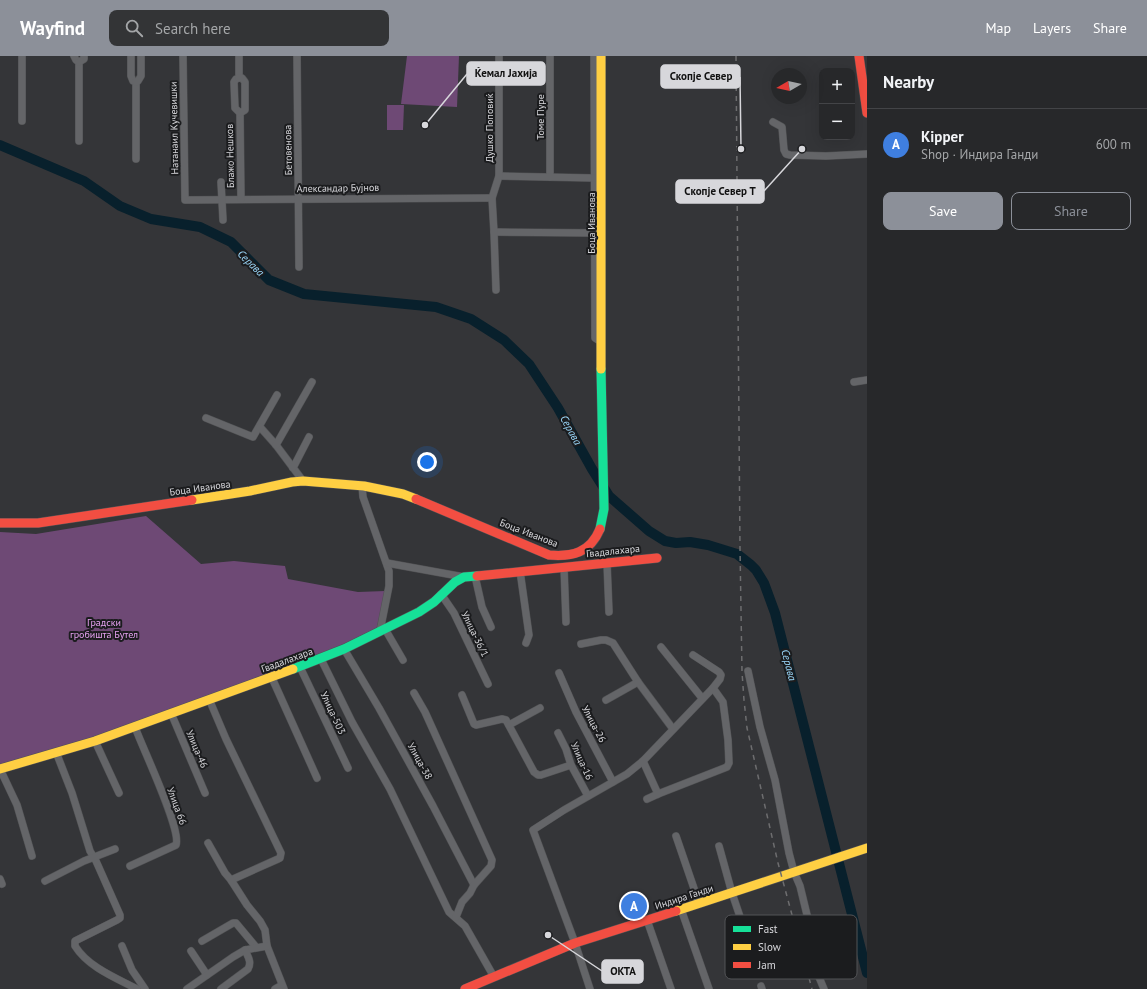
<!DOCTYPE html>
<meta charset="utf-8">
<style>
body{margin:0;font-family:"PT Sans",sans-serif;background:#333436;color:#f1f3f6}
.controls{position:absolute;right:12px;top:12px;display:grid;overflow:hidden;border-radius:8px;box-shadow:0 4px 16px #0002}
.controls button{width:36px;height:36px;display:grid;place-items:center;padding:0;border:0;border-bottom:1px solid #434447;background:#27282a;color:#f1f3f6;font:20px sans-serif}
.compass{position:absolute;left:771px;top:12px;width:36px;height:36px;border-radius:50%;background:#27282a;box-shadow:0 4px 16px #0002;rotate:261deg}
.you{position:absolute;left:427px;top:406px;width:14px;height:14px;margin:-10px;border:3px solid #fff;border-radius:50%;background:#1a73e8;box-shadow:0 0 0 6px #1a73e833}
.badge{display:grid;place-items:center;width:26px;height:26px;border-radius:50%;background:#8c9099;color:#fff;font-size:13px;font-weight:700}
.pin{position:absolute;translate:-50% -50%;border:2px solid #fff;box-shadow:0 1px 4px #0006}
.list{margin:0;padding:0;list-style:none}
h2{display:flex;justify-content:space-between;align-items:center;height:52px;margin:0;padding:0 16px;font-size:17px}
h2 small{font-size:13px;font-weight:400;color:#a4a6a8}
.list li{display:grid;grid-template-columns:26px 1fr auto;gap:12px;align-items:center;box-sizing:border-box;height:72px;padding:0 16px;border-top:1px solid #434447}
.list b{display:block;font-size:15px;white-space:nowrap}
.list p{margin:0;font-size:13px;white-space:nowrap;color:#a4a6a8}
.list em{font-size:13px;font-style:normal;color:#a4a6a8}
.actions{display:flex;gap:8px;padding:12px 16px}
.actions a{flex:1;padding:9px 0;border:1px solid #8c9099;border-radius:8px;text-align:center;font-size:14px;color:#8c9099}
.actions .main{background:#8c9099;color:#fff}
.icon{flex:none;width:22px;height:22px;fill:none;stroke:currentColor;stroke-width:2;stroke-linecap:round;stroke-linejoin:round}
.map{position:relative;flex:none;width:867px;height:933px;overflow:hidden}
header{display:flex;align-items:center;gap:24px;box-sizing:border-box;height:56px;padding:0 20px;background:#8c9099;color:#fff}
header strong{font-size:19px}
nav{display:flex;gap:22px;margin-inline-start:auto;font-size:14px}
.search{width:280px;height:36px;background:#333436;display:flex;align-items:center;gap:10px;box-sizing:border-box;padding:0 14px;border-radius:8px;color:#a4a6a8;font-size:15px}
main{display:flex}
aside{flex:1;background:#27282a}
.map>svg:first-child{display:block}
.green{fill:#6e4975}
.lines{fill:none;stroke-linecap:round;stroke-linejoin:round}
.river{stroke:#08202c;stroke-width:10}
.street-casing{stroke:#515254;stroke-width:8}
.fast-casing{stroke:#515254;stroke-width:10}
.slow-casing{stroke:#515254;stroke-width:10}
.jam-casing{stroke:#515254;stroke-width:10}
.street{stroke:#646568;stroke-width:7}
.fast{stroke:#16e098;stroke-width:9}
.slow{stroke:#ffcf43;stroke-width:9}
.jam{stroke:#f24e42;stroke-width:9}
.rail{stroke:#6d6d6f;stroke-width:1.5;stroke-dasharray:5 5;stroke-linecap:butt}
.labels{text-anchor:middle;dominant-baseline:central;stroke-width:4;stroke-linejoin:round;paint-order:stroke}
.street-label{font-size:10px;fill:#d7d7db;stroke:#1b1c1e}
.park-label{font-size:10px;fill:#e6a1f1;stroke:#1b1c1e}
.water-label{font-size:11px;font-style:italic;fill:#99d6f9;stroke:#1b1c1e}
.key{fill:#1b1c1e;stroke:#535457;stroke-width:1}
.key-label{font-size:11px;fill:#d7d7db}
.leader{fill:none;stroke:#d7d7db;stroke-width:1.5}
.callout-dot{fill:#d7d7db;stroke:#1b1c1e;stroke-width:1.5}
.callout{fill:#d7d7db;stroke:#d7d7db;stroke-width:1.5}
.callout-label{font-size:11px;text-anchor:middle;font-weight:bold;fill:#111}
</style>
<header>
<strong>Wayfind</strong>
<div class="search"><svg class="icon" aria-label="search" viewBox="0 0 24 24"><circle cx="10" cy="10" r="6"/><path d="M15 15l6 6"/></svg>Search here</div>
<nav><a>Map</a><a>Layers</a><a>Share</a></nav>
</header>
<main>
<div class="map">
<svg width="867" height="933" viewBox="0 0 867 933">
<rect width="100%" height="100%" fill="#343538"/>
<g class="green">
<polygon points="407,0 459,0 457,51 401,48"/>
<polygon points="387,49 404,49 403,74 387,74"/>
<polygon points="146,460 201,508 234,505 285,510 288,523 358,536 385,535 377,572 327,597 134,670 0,710 0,476 36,478"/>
</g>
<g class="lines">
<polyline class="river" points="0,89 84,125 120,150 151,163 200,171 231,186 269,224 304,238 436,251 471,263 504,284 529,308 558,352 592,413 609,440 649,475 665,485 676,487 690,486 708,489 737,498 751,509 756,514 764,527 775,557 867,917"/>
<g class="street-casing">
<g id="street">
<polyline points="22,0 22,65"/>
<polyline points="74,0 76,4 79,6 79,85"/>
<polyline points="131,0 131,20 133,25 136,26 136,103"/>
<polyline points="183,0 185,144 492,142"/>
<polyline points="239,0 239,22 236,23 234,26 235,52 240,57 241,143"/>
<polyline points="297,0 299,211"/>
<polyline points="550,0 550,121"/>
<polyline points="594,0 595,282 601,286"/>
<polyline points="79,6 84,3 84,0"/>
<polyline points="239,22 242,22 245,26 245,54 240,57"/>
<polyline points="136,26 138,25 141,20 141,0"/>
<polyline points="773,66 782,71 784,94 786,98 790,99 826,100 867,98"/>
<polyline points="499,120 594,122"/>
<polyline points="221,126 223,164"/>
<polyline points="494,176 598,177"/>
<polyline points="496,234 494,176 492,142 499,120 499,0"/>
<polyline points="854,326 867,324"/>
<polyline points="206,362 253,381 277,339"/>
<polyline points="260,371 276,389 303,425"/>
<polyline points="276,389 312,326"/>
<polyline points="293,412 309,381"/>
<polyline points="362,430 363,441 389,515 389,530 380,575"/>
<polyline points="387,507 464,521"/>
<polyline points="607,507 609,556"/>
<polyline points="564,511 566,566"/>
<polyline points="520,515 529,579 526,587"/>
<polyline points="475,520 482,551 491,571"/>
<polyline points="441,538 454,557 488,628"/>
<polyline points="385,573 403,604"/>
<polyline points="581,588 601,584 606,584 613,587 638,626 673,673"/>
<polyline points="661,591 702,642"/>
<polyline points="344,593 379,652 433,750 474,829"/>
<polyline points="321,603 352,666 390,733 449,856 465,870 494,921"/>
<polyline points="300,611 348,712"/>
<polyline points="748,615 760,671 775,724 789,797 794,816 800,830 808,863 816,914 824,933"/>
<polyline points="559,617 576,656 613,726"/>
<polyline points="272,622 317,722"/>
<polyline points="414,637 425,656 492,804 491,810 474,829 470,837 462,846 456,861"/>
<polyline points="462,639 474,668 476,669 502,663 506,664 534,716 538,719 541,719 571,709"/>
<polyline points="209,643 226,683 281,797 280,802 278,803 231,824"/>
<polyline points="606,644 638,626"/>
<polyline points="171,657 205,737"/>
<polyline points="509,669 540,652"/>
<polyline points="558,677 566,693 571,709 588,740"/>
<polyline points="95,685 119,737"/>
<path d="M56,696L72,737L90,795L96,805L120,859V862L117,864L75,885V890C88,911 116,922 137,933"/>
<polyline points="643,705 658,738"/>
<polyline points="0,713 17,749 32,800"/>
<polyline points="647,743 658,738 727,711 729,707 728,684 723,646 713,632"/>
<polyline points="676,780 699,847"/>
<polyline points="208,787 225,817 231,824 247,849 260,865 265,874 267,890 284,933"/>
<polyline points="719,790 732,837 753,899"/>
<path d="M130,810L176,789C182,774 142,691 135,671"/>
<polyline points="0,823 2,828"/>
<polyline points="45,825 84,805 115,793"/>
<polyline points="681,853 709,933"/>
<polyline points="647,864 671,933"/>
<polyline points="202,885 233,867 236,867 256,891"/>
<polyline points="122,890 132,914 145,933"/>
<polyline points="191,895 207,919"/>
<polyline points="761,930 762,933"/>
<polyline points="187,933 233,901 245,894 267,890"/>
<path d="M221,933L248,913C252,906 248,901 245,894"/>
<polyline points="275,933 282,929"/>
<polyline points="590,933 575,887 533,774 564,754 627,718 643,705 713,632 720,623 721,619 719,616 693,599"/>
</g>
</g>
<g class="fast-casing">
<g id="fast">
<polyline points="600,473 604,453 601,313"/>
<polyline points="293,613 344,593 419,556 434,546 455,526 464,521 477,520"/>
</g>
</g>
<g class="slow-casing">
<g id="slow">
<polyline points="601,0 601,313"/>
<polyline points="192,444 250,435 292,426 303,425 364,430 403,438 416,443"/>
<polyline points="0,713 95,685 293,613"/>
<polyline points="676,855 867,792"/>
</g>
</g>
<g class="jam-casing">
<g id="jam">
<polyline points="859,0 867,57"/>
<path d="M416,443L549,499C572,501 590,497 600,473"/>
<polyline points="0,467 38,467 192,444"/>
<polyline points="477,520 657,502"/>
<polyline points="465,933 575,887 676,855"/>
</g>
</g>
<use href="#street" class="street"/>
<use href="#fast" class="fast"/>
<use href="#slow" class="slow"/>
<use href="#jam" class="jam"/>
<polyline class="rail" points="736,0 740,492 742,616 744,644 747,672 778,807 812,933"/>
</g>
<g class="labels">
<g class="street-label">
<text transform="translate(540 61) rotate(-90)">Томе Пуре</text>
<text transform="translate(174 72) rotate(-91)">Натанаил Кучевишки</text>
<text transform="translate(489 72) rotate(-90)">Душко Поповиќ</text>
<text transform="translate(288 94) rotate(-91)">Бетовенова</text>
<text transform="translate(230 100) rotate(-91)">Блажо Нешков</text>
<text transform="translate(338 132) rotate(-1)">Александар Бујнов</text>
<text transform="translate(591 167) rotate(-90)">Боца Иванова</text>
<text transform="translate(200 432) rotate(-8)">Боца Иванова</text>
<text transform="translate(529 477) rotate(21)">Боца Иванова</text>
<text transform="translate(613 495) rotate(-6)">Гвадалахара</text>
<text transform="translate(475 578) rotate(64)">Улица-36/1</text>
<text transform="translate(287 604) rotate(-20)">Гвадалахара</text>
<text transform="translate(333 657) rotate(65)">Улица-503</text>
<text transform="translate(594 668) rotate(62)">Улица-26</text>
<text transform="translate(197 693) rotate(67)">Улица-46</text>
<text transform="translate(420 705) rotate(61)">Улица-38</text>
<text transform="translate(582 705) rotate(66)">Улица-16</text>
<text transform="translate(177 750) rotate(70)">Улица 66</text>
<text transform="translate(684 841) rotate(-18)">Индира Ганди</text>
</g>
<g class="park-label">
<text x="104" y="566">Градски<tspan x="104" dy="12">гробишта Бутел</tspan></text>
</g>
<g class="water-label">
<text transform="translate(251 207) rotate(44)">Серава</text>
<text transform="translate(571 374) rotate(61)">Серава</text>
<text transform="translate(789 609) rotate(76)">Серава</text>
</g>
</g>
<rect x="725" y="859" width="132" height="64" rx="6" class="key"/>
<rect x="733" y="870" width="18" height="6" fill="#16e098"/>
<rect x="733" y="888" width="18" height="6" fill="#ffcf43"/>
<rect x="733" y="906" width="18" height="6" fill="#f24e42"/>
<g class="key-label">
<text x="758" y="877">Fast</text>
<text x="758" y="895">Slow</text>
<text x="758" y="913">Jam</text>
</g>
<path class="leader" d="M425 69L467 18M741 93L740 21M802 93L764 135M548 879L602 915"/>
<g class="callout-dot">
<circle cx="425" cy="69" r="4"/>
<circle cx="741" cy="93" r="4"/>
<circle cx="802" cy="93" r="4"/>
<circle cx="548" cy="879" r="4"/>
</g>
<g class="callout">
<rect x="467" y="6" width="78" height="23" rx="4"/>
<rect x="661" y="9" width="79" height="23" rx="4"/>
<rect x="676" y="124" width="88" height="23" rx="4"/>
<rect x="602" y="904" width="41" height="23" rx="4"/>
</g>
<g class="callout-label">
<text x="506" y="21">Ќемал Јахија</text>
<text x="701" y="24">Скопје Север</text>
<text x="720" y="139">Скопје Север Т</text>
<text x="623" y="919">ОКТА</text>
</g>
</svg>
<div class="controls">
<button>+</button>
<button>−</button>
</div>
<svg class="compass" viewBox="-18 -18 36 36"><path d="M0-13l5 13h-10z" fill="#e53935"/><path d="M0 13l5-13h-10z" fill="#a4a6a8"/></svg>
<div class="you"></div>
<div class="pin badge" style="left:634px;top:850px;background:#3f7fe0">A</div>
</div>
<aside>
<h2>Nearby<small></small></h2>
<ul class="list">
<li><span class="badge" style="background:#3f7fe0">A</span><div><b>Kipper</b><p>Shop · Индира Ганди</p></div><em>600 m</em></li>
</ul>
<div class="actions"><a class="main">Save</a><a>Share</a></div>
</aside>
</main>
